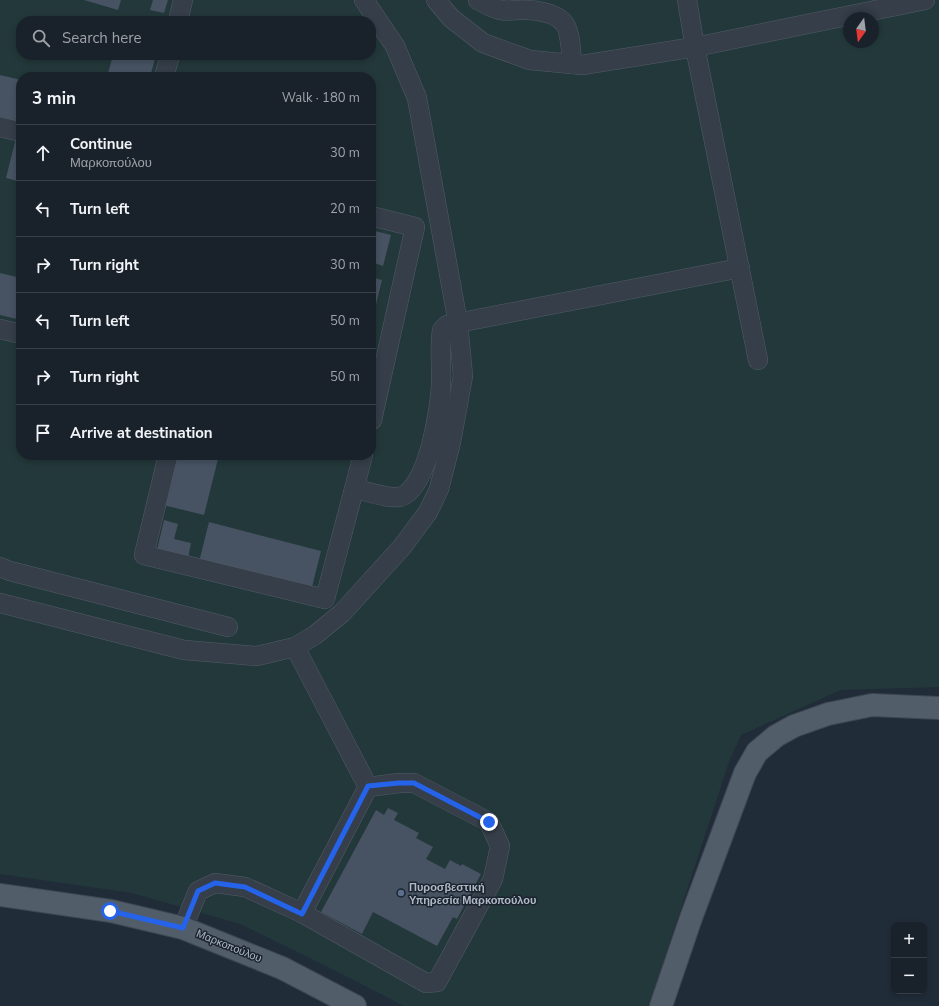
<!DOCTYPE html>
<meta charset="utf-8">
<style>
body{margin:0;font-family:"Nunito Sans",sans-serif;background:#222933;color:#f1f3f6}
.controls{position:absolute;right:12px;bottom:12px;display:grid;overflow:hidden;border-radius:8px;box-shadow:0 2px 6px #0003}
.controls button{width:36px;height:36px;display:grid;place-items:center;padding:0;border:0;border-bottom:1px solid #373e47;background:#19212b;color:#f1f3f6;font:20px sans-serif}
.compass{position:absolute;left:843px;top:12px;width:36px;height:36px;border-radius:50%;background:#19212b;box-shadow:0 2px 6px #0003;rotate:194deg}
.stop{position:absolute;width:12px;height:12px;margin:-9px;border:3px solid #2563eb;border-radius:50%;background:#fff}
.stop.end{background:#2563eb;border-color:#fff;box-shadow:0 1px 4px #0008}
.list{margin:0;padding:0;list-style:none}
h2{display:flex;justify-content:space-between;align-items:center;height:52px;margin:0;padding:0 16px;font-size:17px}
h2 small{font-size:13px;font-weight:400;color:#9fa3a9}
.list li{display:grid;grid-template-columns:26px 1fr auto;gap:12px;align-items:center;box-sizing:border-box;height:56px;padding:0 16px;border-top:1px solid #373e47}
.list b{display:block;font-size:15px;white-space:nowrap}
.list p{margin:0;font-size:13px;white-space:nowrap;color:#9fa3a9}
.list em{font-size:13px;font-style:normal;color:#9fa3a9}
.icon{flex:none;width:22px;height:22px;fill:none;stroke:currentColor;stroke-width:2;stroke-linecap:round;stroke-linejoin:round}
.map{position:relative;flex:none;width:939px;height:1006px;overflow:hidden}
.search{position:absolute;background:#19212b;box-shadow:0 2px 6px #0003;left:16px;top:16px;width:360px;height:44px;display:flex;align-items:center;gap:10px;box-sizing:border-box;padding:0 14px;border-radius:16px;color:#9fa3a9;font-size:15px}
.panel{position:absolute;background:#19212b;box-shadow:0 2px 6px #0003;left:16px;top:72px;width:360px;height:388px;border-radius:16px}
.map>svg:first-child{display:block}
.green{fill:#23383a;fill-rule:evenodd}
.building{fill:#475363}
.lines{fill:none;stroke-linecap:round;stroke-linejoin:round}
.minor-casing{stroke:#525c67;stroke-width:20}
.major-casing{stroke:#3e4753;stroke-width:24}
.minor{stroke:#353e49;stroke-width:19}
.major{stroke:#525d6a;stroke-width:22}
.route{stroke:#2563eb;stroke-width:5}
.service-dot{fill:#5c6f8a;stroke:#1a232e;stroke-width:1.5}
.labels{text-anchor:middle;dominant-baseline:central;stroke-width:3;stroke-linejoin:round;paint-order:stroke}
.poi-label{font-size:11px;font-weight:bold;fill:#afb9c6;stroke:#1a232e;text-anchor:start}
.street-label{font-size:11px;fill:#afb9c6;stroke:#1a232e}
</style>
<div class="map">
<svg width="939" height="1006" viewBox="0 0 939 1006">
<rect width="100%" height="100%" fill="#212c39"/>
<path class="green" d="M0,0H939V687L841,690L741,735L730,759L649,1006H404L330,968L240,924L132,893L0,874ZM849,18H873V42H849ZM21,21H371V55H21ZM21,77H371V455H21Z"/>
<g class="building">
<polygon points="84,0 121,0 118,10"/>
<polygon points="153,0 168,0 164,13 150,10"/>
<polygon points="113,55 156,55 150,77 107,77"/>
<polygon points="0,75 21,80 21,123 0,117"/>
<polygon points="16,138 21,139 21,182 6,178"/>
<polygon points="371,230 391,235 383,266 371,262 371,255 373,246 371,246"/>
<polygon points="0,273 21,278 21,320 0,315"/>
<polygon points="371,277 382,280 372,321 371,321"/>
<polygon points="176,455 219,455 204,515 163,505"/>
<polygon points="164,520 178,524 174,539 191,543 188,558 157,550"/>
<polygon points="209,522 321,551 311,591 199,562"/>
<polygon points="388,808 398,813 394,820 419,833 416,838 433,847 426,859 445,869 450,860 461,866 462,864 481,874 457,919 453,917 437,946 373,912 362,934 321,912 376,810 384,815"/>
</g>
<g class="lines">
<g class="minor-casing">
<g id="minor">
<polyline points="436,0 451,18 483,43 530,60 582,65 695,47 925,0"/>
<path d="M478,0C485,4 493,9 501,10C509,12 518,9 526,10C537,10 555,13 563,22C571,30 571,53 572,64"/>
<polyline points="687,0 695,47 758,360"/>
<polyline points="178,21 183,0"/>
<polyline points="164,77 170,55"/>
<polyline points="0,127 21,132"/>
<polyline points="371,216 415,227 372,420 371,419"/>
<polyline points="0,329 21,334"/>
<polyline points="168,455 144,555 325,599 363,455"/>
<path d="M355,489C366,491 389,499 400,497C428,489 440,409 441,384C442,366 439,348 442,330L447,325L740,268"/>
<polyline points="0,567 10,571 228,627"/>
<polyline points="0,603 184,650 257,656 295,647 315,635 342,613 402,547 428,512 439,489 451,442 463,376 458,323 417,98 395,46 364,0"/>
<polyline points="295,647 368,787 399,783 414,783 489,822 500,846 493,879 437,982 426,983 302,913 368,787"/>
<polyline points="183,928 198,891 215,883 245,887 302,913"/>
</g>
</g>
<g class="major-casing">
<g id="major">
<polyline points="0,895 111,911 183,928 282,968 355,1006"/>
<polyline points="661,1006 691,918 745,773 757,752 776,736 794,726 828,714 872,705 939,708"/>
</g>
</g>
<use href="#minor" class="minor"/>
<use href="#major" class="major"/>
</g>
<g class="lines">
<polyline class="route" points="110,911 183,928 198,891 215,883 245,887 302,914 368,786 399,783 414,783 489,822"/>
</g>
<circle class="service-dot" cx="401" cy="893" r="4"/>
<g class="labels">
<g class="poi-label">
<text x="409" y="887">Πυροσβεστική<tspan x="409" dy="13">Υπηρεσία Μαρκοπούλου</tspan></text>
</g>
<g class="street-label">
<text transform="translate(229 946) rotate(22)">Μαρκοπούλου</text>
</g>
</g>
</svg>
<div class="controls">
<button>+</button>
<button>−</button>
</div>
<svg class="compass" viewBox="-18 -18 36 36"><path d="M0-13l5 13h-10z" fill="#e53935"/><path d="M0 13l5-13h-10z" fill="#9fa3a9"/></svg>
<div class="stop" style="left:110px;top:911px"></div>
<div class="stop end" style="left:489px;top:822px"></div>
<div class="search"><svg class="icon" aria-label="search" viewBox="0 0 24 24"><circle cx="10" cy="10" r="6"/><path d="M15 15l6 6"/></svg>Search here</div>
<section class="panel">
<h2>3 min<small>Walk · 180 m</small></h2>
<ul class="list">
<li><svg class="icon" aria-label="ahead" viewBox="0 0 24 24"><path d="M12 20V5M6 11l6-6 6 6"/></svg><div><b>Continue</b><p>Μαρκοπούλου</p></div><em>30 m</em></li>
<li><svg class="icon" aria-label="left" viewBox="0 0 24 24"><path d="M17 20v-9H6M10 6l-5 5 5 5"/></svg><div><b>Turn left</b></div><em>20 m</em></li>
<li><svg class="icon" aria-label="right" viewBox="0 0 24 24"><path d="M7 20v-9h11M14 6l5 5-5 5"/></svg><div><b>Turn right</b></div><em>30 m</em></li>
<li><svg class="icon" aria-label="left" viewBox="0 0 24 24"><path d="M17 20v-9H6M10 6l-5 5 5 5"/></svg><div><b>Turn left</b></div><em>50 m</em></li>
<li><svg class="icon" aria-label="right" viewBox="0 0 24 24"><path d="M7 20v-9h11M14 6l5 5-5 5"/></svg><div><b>Turn right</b></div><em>50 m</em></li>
<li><svg class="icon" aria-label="arrive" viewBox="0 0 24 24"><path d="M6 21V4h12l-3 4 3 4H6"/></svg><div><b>Arrive at destination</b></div></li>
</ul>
</section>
</div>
